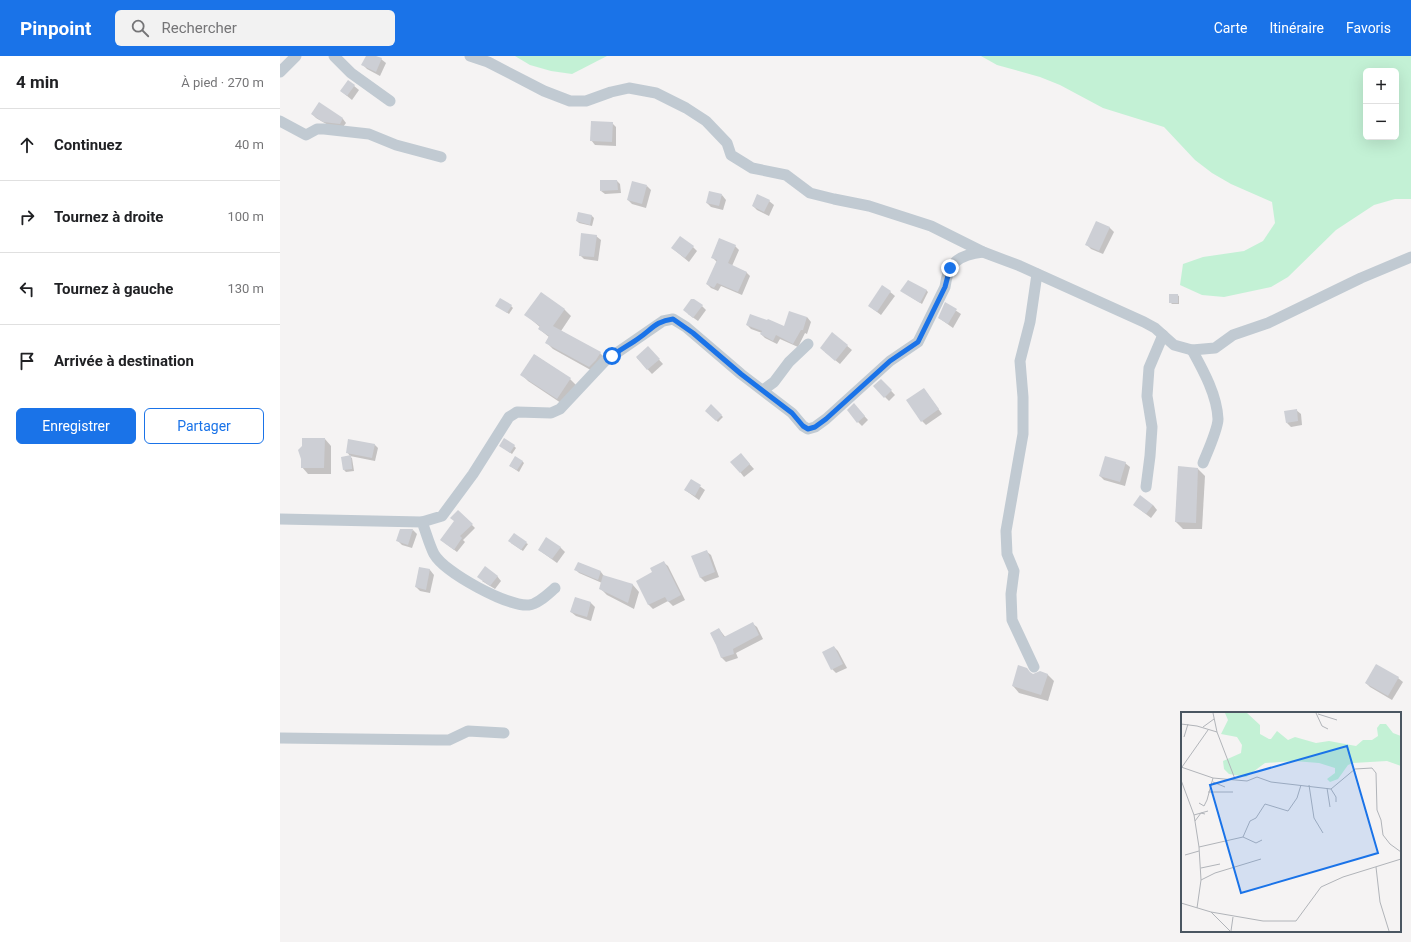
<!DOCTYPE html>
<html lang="fr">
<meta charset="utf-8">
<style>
body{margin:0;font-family:Roboto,sans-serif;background:#f2f2f2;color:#202124}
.controls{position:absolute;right:12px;top:12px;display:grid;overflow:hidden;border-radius:6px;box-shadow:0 4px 16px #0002}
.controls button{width:36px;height:36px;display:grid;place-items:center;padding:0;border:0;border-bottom:1px solid #e0e0e0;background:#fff;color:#202124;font:20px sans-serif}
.stop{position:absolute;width:12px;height:12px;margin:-9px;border:3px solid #1a73e8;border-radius:50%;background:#fff}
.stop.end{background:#1a73e8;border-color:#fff;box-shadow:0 1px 4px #0008}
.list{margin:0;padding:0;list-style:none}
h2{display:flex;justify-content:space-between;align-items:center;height:52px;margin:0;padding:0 16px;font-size:17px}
h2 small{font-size:13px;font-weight:400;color:#757577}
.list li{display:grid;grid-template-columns:26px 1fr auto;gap:12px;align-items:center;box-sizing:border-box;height:72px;padding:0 16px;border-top:1px solid #e0e0e0}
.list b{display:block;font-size:15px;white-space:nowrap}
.list em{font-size:13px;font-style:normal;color:#757577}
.actions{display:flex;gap:8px;padding:12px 16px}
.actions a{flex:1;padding:9px 0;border:1px solid #1a73e8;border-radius:6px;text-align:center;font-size:14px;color:#1a73e8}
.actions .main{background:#1a73e8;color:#fff}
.icon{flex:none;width:22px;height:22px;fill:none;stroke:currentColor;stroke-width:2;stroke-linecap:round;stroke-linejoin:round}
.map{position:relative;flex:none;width:1131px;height:886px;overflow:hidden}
header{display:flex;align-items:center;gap:24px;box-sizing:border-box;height:56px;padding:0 20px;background:#1a73e8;color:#fff}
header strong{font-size:19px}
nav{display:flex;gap:22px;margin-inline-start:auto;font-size:14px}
.search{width:280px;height:36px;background:#f2f2f2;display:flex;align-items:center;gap:10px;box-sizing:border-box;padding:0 14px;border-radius:6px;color:#757577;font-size:15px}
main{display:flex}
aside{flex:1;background:#fff}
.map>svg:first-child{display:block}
.green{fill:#c3f1d5;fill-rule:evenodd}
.shadow{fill:#0003}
.building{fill:#cdcfd5}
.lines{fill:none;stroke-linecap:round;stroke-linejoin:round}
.minor{stroke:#c1cad2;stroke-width:11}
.route{stroke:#1a73e8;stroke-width:5}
.inset-road{fill:none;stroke:#b1b4b9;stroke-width:1}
.view{fill:#1a73e8;fill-opacity:0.15;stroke:#1a73e8;stroke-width:2}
.inset-edge{fill:none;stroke:#4a5661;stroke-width:2}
</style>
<header>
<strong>Pinpoint</strong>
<div class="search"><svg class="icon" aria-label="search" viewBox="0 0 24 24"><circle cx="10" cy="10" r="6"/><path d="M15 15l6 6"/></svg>Rechercher</div>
<nav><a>Carte</a><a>Itinéraire</a><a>Favoris</a></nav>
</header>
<main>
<aside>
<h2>4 min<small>À pied · 270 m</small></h2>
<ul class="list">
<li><svg class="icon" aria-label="ahead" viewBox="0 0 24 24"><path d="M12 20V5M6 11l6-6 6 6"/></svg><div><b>Continuez</b></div><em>40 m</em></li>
<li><svg class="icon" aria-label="right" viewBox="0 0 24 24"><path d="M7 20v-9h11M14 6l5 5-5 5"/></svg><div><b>Tournez à droite</b></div><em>100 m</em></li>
<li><svg class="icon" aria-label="left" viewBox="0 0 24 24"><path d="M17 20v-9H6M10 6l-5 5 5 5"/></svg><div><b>Tournez à gauche</b></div><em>130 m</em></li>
<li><svg class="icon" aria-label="arrive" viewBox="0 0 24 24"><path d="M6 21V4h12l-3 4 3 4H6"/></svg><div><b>Arrivée à destination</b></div></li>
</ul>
<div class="actions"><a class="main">Enregistrer</a><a>Partager</a></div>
</aside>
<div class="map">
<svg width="1131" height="886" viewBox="0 0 1131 886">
<rect width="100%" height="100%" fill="#f5f3f3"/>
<g class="green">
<polygon points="235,0 327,0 292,18 271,15 250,9"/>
<path d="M701,0H1131V143H1115L1094,149L1056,174L1008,221L991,231L944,241L922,239L900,229L903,208L923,201L964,195L983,185L995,167L992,146L951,128L932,117L915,104L884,71L823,52L780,29L760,21L717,9ZM1086,15H1116V81H1086Z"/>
</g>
<g class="shadow">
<polygon points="87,0 93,0 101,3 106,7 100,20 87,13 83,9"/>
<polygon points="68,25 79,34 72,44 61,35"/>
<polygon points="39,47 63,63 66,67 63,71 48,69 36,62 32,58"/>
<polygon points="332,67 336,71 336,90 315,89 311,84"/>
<polygon points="337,125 340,128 341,137 325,138 321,135"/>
<polygon points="367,130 371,134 366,152 352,148 348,144"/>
<polygon points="442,139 446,144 443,154 431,151 427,147"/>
<polygon points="489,145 494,149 489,160 477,154 473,150"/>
<polygon points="299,157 312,160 314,162 312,170 299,167 297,165"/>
<polygon points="817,166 830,172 834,176 823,198 811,193 806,188"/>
<polygon points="316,180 321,184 318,205 304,203 300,199"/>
<polygon points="455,190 459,194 452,210 466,216 470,220 462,239 441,230 438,235 431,232 427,228 437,206 432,201"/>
<polygon points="413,191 417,195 409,206 392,192"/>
<polygon points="603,230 615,240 601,259 589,250"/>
<polygon points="646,234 648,236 642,248 623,236"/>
<polygon points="261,237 285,254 291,260 281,275 320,297 327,304 316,317 273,293 266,286 269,281 259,273 260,271 246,259"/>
<polygon points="897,239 899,240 899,248 892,248 890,246"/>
<polygon points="666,248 681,258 673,272 659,262"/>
<polygon points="217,250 231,250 233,252 229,258"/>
<polygon points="422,250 426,254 418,265 408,258"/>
<polygon points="527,261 531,266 527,278 525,277 518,291 500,283 497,288 485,282 481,278 482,277 471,273 467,269 505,272"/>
<polygon points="553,278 572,294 560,308 545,296"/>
<polygon points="372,296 383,308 372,318 357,302"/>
<polygon points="255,299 290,323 297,330 284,349 248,325 242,319"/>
<polygon points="601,324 615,339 609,345 594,330"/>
<polygon points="644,333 662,358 646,369 642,365"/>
<polygon points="431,350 443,361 438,366 426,355"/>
<polygon points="578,353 588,364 582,370 578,366"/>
<polygon points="1016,354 1021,358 1022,369 1011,371 1007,367"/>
<polygon points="45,383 51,390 51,418 28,418 22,411"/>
<polygon points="95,389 98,392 95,405 70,400 67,396"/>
<polygon points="234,390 236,392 232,398 222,391"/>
<polygon points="70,401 72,402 74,415 66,416 64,414"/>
<polygon points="465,403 474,413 464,421 460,416"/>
<polygon points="242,405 244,407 239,416 230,410"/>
<polygon points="845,407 850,411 845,430 824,424 820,420"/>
<polygon points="917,412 925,420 922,473 903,473 896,466"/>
<polygon points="411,424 425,434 419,444 405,434"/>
<polygon points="854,449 873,449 877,454 871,462"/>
<polygon points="178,455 195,472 183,484 185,486 177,496 165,487 175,465"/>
<polygon points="133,474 137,478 132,492 122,489 118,485"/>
<polygon points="231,487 246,487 248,488 243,495"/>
<polygon points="280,491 285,496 277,507 259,494"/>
<polygon points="426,495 431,499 439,521 425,526 421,522 412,501"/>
<polygon points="383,506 388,510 405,544 393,550 388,545 373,553 368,548 374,517"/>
<polygon points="299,507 321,516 324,520 353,529 359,536 354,553 327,539 320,532 322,527 299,517 295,513"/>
<polygon points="140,512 150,514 154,519 150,537 140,535 136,531"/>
<polygon points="217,520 221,525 215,533 202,525"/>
<polygon points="296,542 311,547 315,551 311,565 296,560 291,556"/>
<polygon points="473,568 477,571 483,583 456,597 458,602 446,606 442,602 437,588 439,573 446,582"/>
<polygon points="554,591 558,595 567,612 556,617 552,613"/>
<polygon points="767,618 774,625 768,645 739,637 733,630 752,619"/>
<polygon points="1118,622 1123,626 1112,644 1090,631 1086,627"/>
</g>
<g class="building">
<polygon points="86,0 96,0 102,2 96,16 81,9"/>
<polygon points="68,24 75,29 67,40 60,35"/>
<polygon points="39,46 63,62 60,68 43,66 31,58"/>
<polygon points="311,65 333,66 332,86 310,85"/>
<polygon points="320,124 337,124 338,134 320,135"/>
<polygon points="352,125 367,129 362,148 347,144"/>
<polygon points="429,135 442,138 439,150 426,147"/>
<polygon points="477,138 490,144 484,156 472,150"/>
<polygon points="298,156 312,159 310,169 296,165"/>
<polygon points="816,165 830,171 819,195 805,189"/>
<polygon points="301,177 317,179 314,201 299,200"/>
<polygon points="400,180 414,190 405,202 391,192"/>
<polygon points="439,182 456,189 448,207 467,216 458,236 437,227 434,232 426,228 437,204 431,202"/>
<polygon points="628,224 647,234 640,247 620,235"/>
<polygon points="602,229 611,235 597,256 588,250"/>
<polygon points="261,236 285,253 273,270 321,296 316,304 309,311 265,287 269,280 258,273 260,270 244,259"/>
<rect x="889" y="238" width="9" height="9"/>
<polygon points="220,242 232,249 227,257 215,250"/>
<polygon points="411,243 414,243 423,249 413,262 403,254"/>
<polygon points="665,246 677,253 668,268 658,262"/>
<polygon points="509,255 527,261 523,274 521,274 513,288 496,279 493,285 480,278 482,275 466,269 470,258 487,264 488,263 504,270"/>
<polygon points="552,276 568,289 555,305 540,292"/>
<polygon points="368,290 380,303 367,314 356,301"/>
<polygon points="254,298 291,322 277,343 240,319"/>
<polygon points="601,323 612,334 604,342 593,330"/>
<polygon points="644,332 659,353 641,366 626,344"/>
<polygon points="574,347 585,360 577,367 567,354"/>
<polygon points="431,348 442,359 436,365 425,355"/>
<polygon points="1017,353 1018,365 1006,367 1004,355"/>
<polygon points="22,382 45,382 44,412 21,412 21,403 18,394 22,390"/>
<polygon points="224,382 235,389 230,397 219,390"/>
<polygon points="68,383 95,388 92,402 66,397"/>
<polygon points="461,397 470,408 460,417 450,406"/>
<polygon points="71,399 72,413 63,414 61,401"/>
<polygon points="235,400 243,405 237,414 229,410"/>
<polygon points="825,400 846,406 840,426 819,420"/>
<polygon points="898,410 918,412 916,467 895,466"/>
<polygon points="411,423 421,429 415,440 404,434"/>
<polygon points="860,439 873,449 866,458 853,449"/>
<polygon points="178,454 193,468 180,480 182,482 174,494 160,484 174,465 170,462"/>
<polygon points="120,473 133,473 128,489 116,485"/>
<polygon points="234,477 247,486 241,494 228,485"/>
<polygon points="266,481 281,491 272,503 258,494"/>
<polygon points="427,494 435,516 420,522 411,500"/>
<polygon points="384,505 401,539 388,546 385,541 368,549 356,525 372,516 370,512"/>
<polygon points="298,506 321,515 318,524 294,514"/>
<polygon points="205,510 218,520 210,530 197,521"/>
<polygon points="139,511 150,513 146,534 135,531"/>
<polygon points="323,519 353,528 348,547 319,533"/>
<polygon points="295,541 311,546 307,561 290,556"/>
<polygon points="473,566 479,579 453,593 454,598 441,602 436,589 430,577 439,572 444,581"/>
<polygon points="554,590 563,608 551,614 542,596"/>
<polygon points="1096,608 1119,621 1108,640 1085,627"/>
<polygon points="738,609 747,612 750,616 753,618 760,615 768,618 761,639 732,630"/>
</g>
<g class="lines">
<g class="minor">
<polyline points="54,0 71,17 110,45"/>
<polyline points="190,0 208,6 264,35 290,45 306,45 331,36 349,32 376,37 406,52 426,65 447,87 451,99 472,112 506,119 530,137 554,143 589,150 651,170 703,196 740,210 864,266 875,272 894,289 912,294 935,292 953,279 988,267 1081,222 1131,201"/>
<polyline points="0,16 16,0"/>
<polyline points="0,65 26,79 37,73 44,73 89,78 116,89 161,101"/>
<path d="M912,294C923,314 937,339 938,363C938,373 927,397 923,407"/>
<polyline points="483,334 494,326 509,306 528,288"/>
<polyline points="866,431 870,400 872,371 867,340 869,312 883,279"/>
<path d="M0,463L142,466C146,476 149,488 154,498C165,517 228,551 249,549C258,548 268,538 275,532"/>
<path d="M142,466L162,460L193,418L229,361L237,356L271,357L280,353L325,305L383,265L393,263L406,271L461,318L512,357L523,370L528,373L535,371L546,363L610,305L638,286L665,231C668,206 679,199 703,196"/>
<polyline points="754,611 732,564 731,538 734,515 727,498 726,475 743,378 743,341 740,305 750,266 757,218"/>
<polyline points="0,682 156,684 169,684 188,675 224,677"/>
</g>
</g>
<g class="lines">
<path class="route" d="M332,300C341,293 351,288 359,282C372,273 376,265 393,263L413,277L461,318L512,357L523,370L528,373L535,371L546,363L610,305L638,286L665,231L670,212"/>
</g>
<g transform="translate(901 656)">
<rect width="220" height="220" fill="#f5f3f3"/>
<path d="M44,1H66L79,13V22L88,27H90L96,19L107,28L114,25L135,31L148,29L175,34L182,28H191L197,24L196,16L199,12H205L212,21L220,24V54L206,49L172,51L167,53L157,67L149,70L146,67L154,61V56L138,51L113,49L84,51L65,65L48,62L43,57L42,49L60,41L61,33L56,25L40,22L47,8Z" fill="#c3f1d5"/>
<path class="inset-road" d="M32,1L36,20L54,67M135,1L141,14L147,17M137,2L156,8M0,12L16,14L36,20M22,15L33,7M3,25L7,12M0,55L32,66L66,69L76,65L90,70L150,77L174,57L191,56L195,61L196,98L200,108L202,123L209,132L220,140M1,55L27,18M0,68L13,103L18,135L20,168L16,196M32,70L44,75M128,73L133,106L142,121M146,76L149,95M150,77L155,85V90M27,80H52M18,91L23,94L26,88L32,66M13,103L27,99M14,109L20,101L24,102M62,125L69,109L75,106L84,92L107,99L116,86L120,73M18,135L62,125L75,131L81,128M4,143L18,139M195,155L199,190L208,219M20,156L39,152M20,168L34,161L80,147M0,191L30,200L82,209H115L140,175L162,165L220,147M30,200L49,219M50,219L52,205"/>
<path class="view" d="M166,34L197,141L60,181L29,73Z"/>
<rect width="220" height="220" class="inset-edge"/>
</g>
</svg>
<div class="controls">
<button>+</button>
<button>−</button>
</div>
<div class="stop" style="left:332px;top:300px"></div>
<div class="stop end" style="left:670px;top:212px"></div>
</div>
</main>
